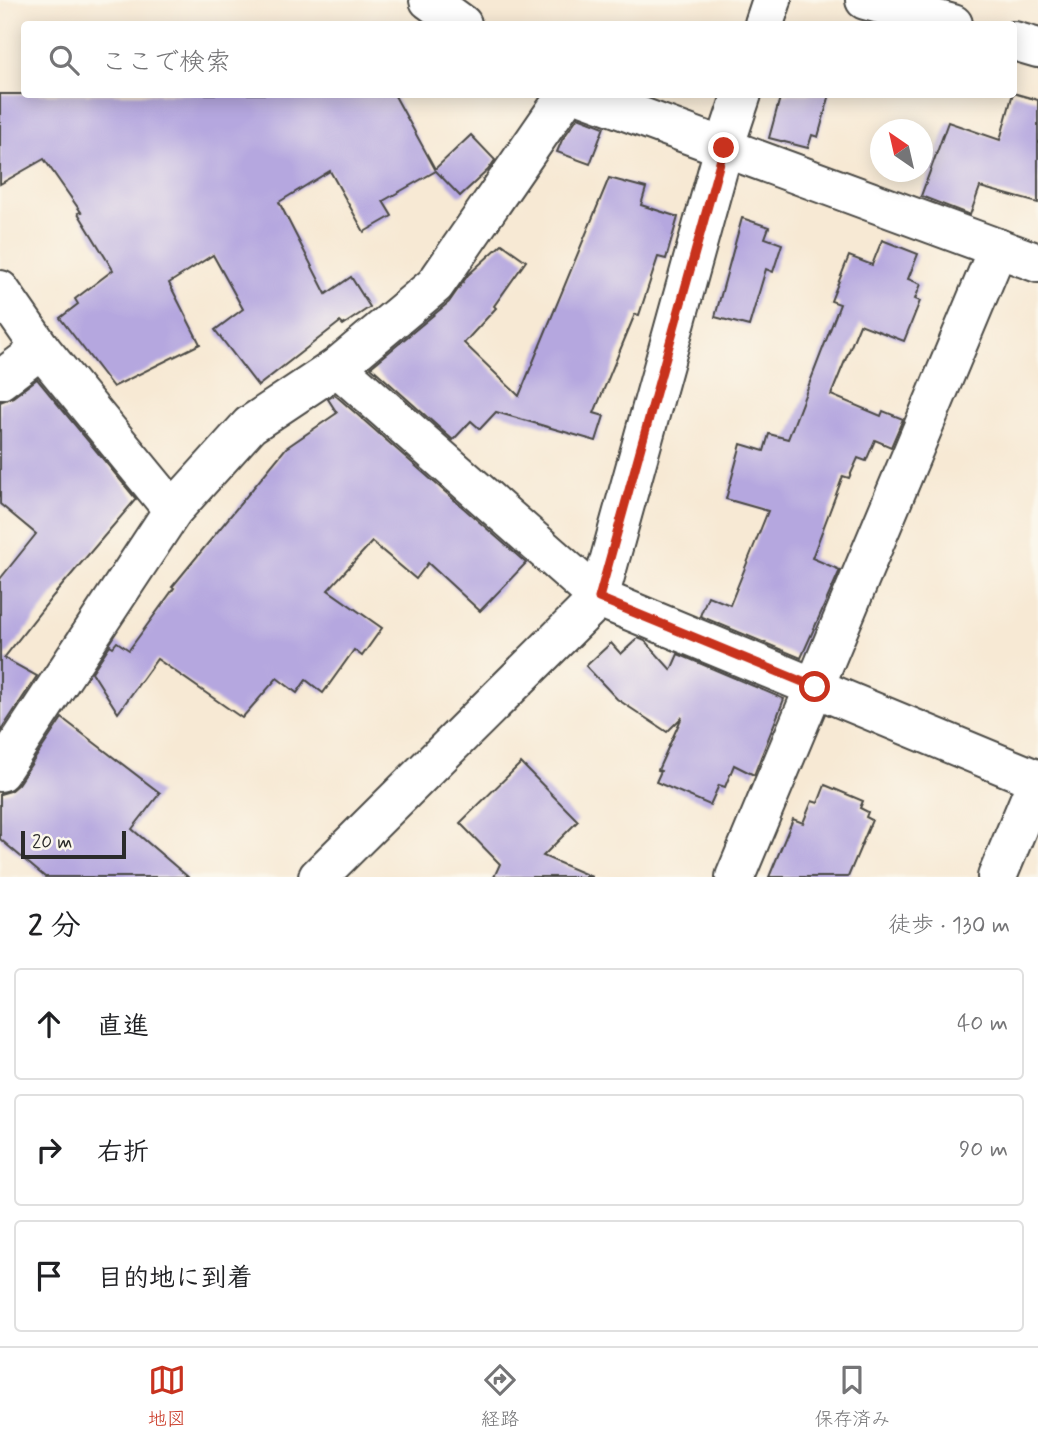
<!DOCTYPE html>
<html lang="ja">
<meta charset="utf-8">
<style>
body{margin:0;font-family:Mynerve,"Klee One",sans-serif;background:#f6f6f6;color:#202124}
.compass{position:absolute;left:870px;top:119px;width:63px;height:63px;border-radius:50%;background:#fff;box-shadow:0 4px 18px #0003;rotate:326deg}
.scale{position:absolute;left:21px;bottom:18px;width:105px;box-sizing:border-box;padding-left:7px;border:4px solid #2b2b2b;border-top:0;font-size:19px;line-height:24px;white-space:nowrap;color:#2b2b2b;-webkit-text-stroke:5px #fbf7ec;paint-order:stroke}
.stop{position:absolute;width:21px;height:21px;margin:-16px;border:5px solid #c8321e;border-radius:50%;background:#fff}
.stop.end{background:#c8321e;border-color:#fff;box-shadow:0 2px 7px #0008}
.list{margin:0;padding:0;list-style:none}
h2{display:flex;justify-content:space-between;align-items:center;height:91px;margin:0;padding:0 28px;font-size:30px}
h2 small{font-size:23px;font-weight:400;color:#757577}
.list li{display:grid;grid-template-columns:46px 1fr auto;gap:21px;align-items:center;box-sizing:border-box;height:112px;margin:0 14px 14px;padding:0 14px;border:2px solid #e0e0e0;border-radius:7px}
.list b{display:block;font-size:26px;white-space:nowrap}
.list em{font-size:23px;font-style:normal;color:#757577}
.icon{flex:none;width:38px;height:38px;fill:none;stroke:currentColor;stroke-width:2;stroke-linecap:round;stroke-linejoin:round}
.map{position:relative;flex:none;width:1038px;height:877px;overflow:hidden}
.search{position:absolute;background:#fff;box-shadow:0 4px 18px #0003;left:21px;right:21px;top:21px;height:77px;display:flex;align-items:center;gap:18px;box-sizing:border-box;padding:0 24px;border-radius:7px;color:#757577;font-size:26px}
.sheet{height:469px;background:#fff}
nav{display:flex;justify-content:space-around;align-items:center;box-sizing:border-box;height:98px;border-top:2px solid #e0e0e0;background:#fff;font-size:19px;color:#757577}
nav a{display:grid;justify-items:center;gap:4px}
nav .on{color:#c8321e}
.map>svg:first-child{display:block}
.building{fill:#b5a7df}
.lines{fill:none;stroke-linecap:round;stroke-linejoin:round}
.minor-casing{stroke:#4a4844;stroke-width:42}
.minor{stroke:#fff;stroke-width:38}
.route{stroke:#c8321e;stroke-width:9}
</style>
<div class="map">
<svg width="1038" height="877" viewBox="0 0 1038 877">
<rect width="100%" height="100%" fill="#fbf7ec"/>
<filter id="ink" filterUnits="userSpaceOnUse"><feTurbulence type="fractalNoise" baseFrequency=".0143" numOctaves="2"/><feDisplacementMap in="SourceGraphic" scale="14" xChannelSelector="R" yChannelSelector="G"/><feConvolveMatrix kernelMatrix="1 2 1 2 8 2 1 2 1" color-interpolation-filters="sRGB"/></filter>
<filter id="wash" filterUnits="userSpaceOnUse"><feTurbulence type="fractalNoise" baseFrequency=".00686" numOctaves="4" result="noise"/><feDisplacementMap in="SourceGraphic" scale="28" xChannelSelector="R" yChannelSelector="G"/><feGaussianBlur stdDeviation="1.57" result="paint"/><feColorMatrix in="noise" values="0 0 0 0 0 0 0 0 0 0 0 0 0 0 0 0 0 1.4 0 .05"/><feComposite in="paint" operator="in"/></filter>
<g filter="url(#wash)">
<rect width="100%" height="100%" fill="#f7e9d4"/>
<g id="blocks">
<g class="building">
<polygon points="1013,93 1038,100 1038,203 980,187 970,215 921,196 948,122 1000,140"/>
<polygon points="0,94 394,94 435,169 471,135 495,160 488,170 460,196 436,171 383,201 392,216 364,232 330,171 279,202 326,294 351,277 370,307 343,325 340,322 258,386 215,330 243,309 213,255 169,283 200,344 113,387 60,318 78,304 75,299 113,270 78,213 81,212 44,159 0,184"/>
<polygon points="781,94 830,94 818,137 812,135 808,148 769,138"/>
<polygon points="578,117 604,127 590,164 557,152 562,140"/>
<polygon points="609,178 646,188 641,205 678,217 666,259 658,257 639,315 635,314 594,413 604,416 596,441 496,412 480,429 471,421 453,440 371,367 449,302 468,275 502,244 526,261 494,306 496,308 464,343 519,396"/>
<polygon points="742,218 769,227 765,238 782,244 773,272 766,269 749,326 715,317"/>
<polygon points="882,240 918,254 908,279 921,284 915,299 920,301 904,341 860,324 831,395 881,416 883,411 903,419 891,447 875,440 866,461 858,458 849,478 843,476 812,558 840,570 801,658 700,616 708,596 730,605 768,511 726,499 741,444 764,451 769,434 788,439 840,304 831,301 849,256 872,265"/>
<polygon points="37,379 136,499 53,596 4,658 37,676 0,732 0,579 36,534 0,504 0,402 13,397"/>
<polygon points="335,395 526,563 480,611 428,563 416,579 372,542 328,590 382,628 362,656 354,650 323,693 306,680 297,693 277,678 242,718 157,659 118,713 92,672 110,645 113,647 117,642 129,650 174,588 172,587 286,448 337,413 328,399"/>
<polygon points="638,638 645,641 671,670 678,654 784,699 754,775 734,765 725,787 719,785 710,805 656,782 661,771 658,770 682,717 667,732 617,699 586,666 611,643 621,654"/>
<polygon points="62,718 160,793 132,829 188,877 45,877 0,839 0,794 10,791 18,784"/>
<polygon points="521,763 578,821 543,856 592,877 494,877 500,864 460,823"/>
<polygon points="825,785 863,801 860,808 868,812 866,817 872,820 848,877 769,877 793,819 803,823 812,801 818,803"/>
</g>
</g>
</g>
<g filter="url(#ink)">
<use href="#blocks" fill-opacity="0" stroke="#4a4844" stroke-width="2"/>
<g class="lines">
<g class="minor-casing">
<g id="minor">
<polyline points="429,0 462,24"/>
<polyline points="865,0 953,24"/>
<polyline points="764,24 772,0"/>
<polyline points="1014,41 1038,48"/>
<polyline points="579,94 1038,263"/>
<polyline points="0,290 41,349 173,510"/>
<polyline points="337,367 599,598 1038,780"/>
<polyline points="0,380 41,349"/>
<polyline points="0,772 173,510 250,425 337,367 435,285 567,94"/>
<polyline points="318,877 599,598 724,148 742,94"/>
<polyline points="735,877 998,248"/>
<polyline points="997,877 1038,779"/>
</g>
</g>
<use href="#minor" class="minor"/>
</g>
</g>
<g class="lines" filter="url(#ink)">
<polyline class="route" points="724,148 599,598 815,687"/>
</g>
</svg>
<svg class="compass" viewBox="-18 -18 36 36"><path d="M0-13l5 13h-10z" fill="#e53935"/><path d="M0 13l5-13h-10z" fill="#757577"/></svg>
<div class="scale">20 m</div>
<div class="stop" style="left:815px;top:687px"></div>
<div class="stop end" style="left:724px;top:148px"></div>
<div class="search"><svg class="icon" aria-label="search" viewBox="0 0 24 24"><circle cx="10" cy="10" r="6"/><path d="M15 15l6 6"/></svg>ここで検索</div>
</div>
<section class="sheet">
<h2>2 分<small>徒歩 · 130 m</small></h2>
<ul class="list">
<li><svg class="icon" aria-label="ahead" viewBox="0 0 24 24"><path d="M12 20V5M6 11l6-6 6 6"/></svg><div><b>直進</b></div><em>40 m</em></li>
<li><svg class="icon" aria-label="right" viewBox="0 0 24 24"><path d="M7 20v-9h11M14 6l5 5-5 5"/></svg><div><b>右折</b></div><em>90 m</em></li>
<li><svg class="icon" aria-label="arrive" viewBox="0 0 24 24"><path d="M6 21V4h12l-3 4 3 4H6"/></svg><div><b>目的地に到着</b></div></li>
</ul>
</section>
<nav>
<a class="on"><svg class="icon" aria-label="map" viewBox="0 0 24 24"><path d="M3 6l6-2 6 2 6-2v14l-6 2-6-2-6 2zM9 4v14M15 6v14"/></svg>地図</a>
<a><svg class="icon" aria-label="directions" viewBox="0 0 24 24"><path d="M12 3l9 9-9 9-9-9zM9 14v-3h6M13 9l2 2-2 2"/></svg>経路</a>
<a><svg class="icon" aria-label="saved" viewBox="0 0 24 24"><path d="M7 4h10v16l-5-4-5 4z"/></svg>保存済み</a>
</nav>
